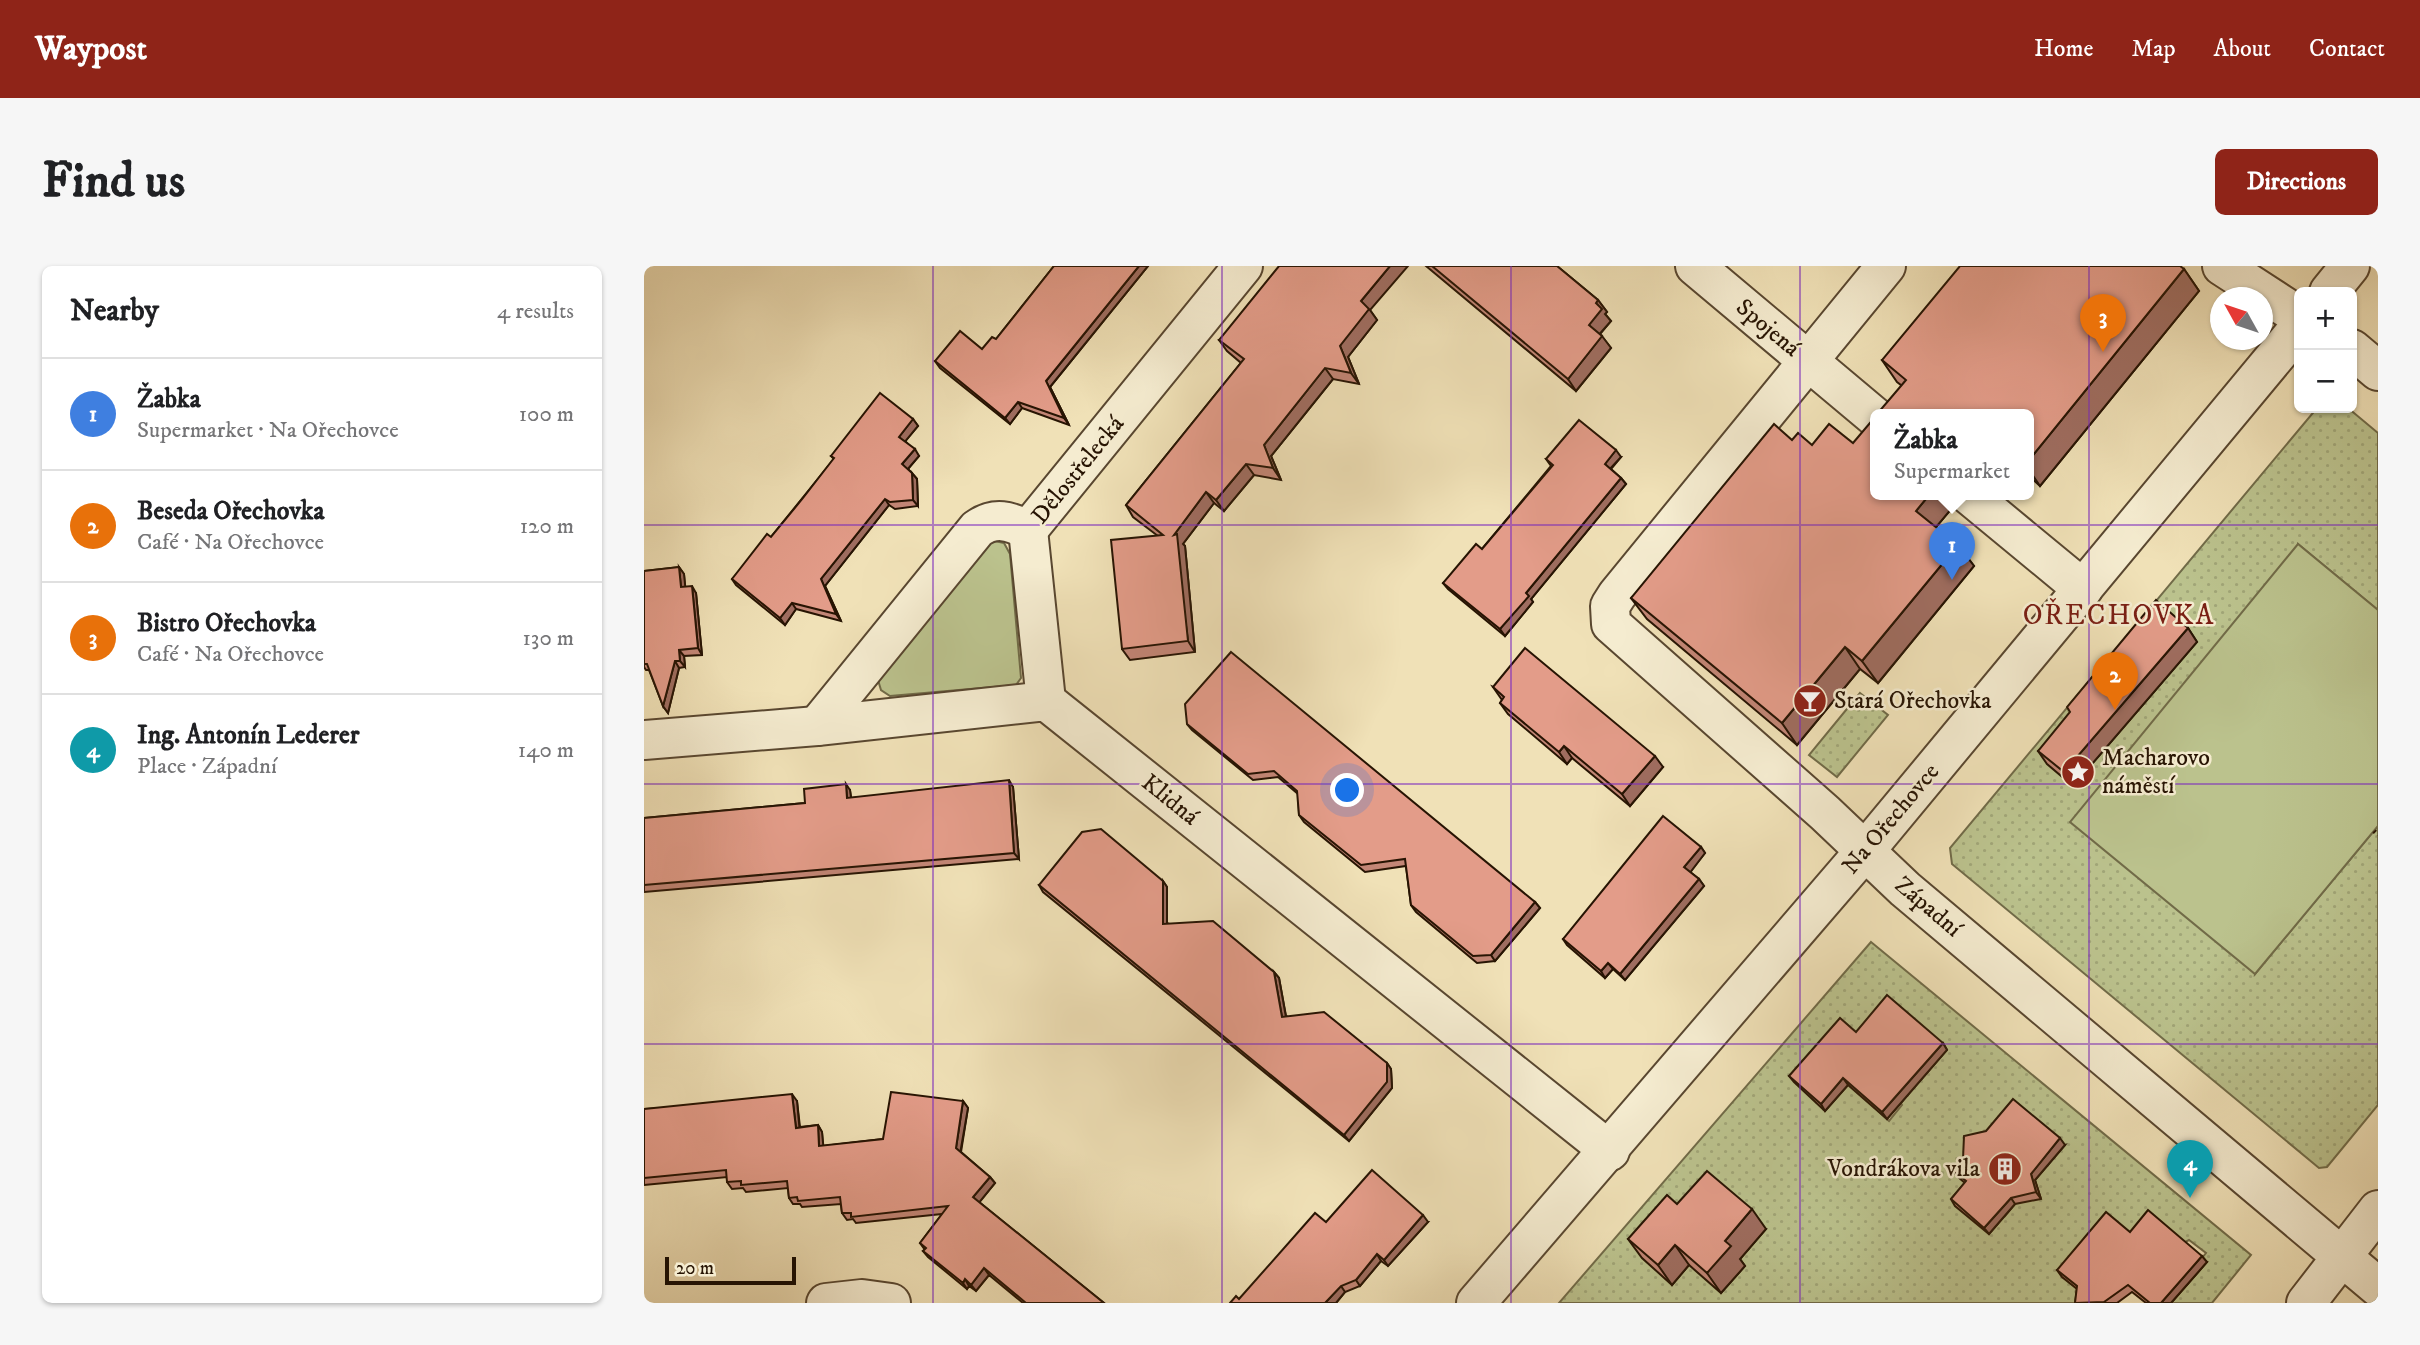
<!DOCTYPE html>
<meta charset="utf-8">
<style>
body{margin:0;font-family:"IM FELL DW Pica",serif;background:#f6f6f6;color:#202124}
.controls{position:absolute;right:21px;top:21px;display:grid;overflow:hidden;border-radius:10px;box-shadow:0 2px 5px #0004}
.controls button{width:63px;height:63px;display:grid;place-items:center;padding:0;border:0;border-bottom:2px solid #e0e0e0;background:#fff;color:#202124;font:35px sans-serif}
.compass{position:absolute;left:1566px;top:21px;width:63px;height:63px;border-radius:50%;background:#fff;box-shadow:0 2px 5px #0004;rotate:310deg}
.scale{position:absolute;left:21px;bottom:18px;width:131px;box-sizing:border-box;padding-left:7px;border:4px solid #271403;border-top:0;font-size:19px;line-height:24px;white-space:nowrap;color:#271403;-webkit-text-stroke:5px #f5ecd0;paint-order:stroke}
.you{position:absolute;left:704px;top:525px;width:24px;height:24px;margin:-18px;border:5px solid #fff;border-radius:50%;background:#1a73e8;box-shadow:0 0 0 10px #1a73e833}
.badge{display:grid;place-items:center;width:46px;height:46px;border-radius:50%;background:#8f2418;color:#fff;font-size:23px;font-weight:700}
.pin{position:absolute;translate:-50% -58px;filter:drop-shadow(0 2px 4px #0008)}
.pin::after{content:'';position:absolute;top:37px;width:24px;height:21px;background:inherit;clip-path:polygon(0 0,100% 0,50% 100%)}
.popup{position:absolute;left:1226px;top:143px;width:164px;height:91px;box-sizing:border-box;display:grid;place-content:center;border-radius:10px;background:#fff;filter:drop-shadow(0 2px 5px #0005);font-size:23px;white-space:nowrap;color:#757577}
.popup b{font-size:26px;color:#202124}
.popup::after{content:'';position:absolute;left:50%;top:100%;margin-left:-14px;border:14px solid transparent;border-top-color:#fff}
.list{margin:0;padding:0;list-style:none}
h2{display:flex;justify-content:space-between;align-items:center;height:91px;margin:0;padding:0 28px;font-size:30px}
h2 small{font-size:23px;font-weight:400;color:#757577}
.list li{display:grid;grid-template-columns:46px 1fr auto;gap:21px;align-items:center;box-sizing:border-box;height:112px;padding:0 28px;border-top:2px solid #e0e0e0}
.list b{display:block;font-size:26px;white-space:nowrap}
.list p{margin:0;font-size:23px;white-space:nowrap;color:#757577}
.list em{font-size:23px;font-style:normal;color:#757577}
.map{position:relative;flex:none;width:1734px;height:1037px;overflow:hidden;border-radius:10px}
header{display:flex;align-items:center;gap:42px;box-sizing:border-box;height:98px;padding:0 35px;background:#8f2418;color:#fff}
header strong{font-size:33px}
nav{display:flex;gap:38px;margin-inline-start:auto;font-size:24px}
.intro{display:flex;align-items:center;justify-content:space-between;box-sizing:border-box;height:168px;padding:0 42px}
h1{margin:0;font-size:49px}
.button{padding:18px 32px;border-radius:10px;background:#8f2418;color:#fff;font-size:24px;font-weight:700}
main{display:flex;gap:42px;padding:0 42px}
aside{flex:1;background:#fff;border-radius:10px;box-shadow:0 2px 5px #0004}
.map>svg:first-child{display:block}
.grass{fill:url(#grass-dots);stroke:#716b48;stroke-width:2;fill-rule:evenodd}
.park{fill:#bbc28d;stroke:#716b48;stroke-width:2}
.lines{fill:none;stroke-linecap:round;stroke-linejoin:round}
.minor-casing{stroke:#594730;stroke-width:42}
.path{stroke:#271403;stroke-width:4.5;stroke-dasharray:2 3.5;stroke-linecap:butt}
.minor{stroke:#f5ecd0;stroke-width:38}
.wall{fill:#c38676;stroke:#271403;stroke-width:2}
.shaded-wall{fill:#9f6d60;stroke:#271403;stroke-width:2}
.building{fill:#e39c89;stroke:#271403;stroke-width:2}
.grid{fill:none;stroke:#7b2cbf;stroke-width:2;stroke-opacity:0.55}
.labels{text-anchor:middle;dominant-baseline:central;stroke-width:5;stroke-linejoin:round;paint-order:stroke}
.street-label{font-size:24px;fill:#271403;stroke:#f5ecd0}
.poi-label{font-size:24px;fill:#271403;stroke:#f5ecd0;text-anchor:start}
.quarter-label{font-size:28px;letter-spacing:2px;fill:#7a1f14;stroke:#f5ecd0}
</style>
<header>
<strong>Waypost</strong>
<nav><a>Home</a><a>Map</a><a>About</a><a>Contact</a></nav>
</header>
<div class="intro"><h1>Find us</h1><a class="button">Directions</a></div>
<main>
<aside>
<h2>Nearby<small>4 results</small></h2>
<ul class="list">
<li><span class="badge" style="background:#3f7fe0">1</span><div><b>Žabka</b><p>Supermarket · Na Ořechovce</p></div><em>100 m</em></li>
<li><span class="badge" style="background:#e8710a">2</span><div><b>Beseda Ořechovka</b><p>Café · Na Ořechovce</p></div><em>120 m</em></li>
<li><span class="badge" style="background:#e8710a">3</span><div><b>Bistro Ořechovka</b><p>Café · Na Ořechovce</p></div><em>130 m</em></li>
<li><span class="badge" style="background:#0f9aa8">4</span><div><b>Ing. Antonín Lederer</b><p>Place · Západní</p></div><em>140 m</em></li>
</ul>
</aside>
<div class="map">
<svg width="1734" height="1037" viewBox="0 0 1734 1037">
<defs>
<pattern id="grass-dots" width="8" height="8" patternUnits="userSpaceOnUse" patternTransform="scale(1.75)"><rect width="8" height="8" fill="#bbc28d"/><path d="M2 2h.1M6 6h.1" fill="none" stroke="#a1a678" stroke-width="1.8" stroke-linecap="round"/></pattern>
</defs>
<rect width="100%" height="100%" fill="#f0e1b7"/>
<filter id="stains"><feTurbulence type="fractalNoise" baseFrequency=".00286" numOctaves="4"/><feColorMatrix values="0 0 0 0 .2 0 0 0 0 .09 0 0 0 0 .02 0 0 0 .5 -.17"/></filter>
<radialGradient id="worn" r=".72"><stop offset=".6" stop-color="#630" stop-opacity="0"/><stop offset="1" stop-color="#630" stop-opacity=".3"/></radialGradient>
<g class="grass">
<polygon points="1673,142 1704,142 1734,167 1734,344 1654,278 1611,708 1734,560 1734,839 1683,901 1675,902 1308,598 1306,582"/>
<polygon points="1216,427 1244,449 1193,511 1165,489"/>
<path d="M1227,676L1607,989L1568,1037H1527L1563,996L1558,992L1562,987L1545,974L1441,1030L1436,1037H915ZM1216,772L1258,839L1245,855C1212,826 1211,814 1216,772ZM1326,922L1376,932L1361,950Z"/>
</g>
<g class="park">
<polygon points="346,274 360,277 366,288 377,412 372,419 246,430 237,424 234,414"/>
<polygon points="1654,278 1734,344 1734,560 1611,708 1426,556"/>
</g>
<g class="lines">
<g class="minor-casing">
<g id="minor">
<polyline points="1051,0 1231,151"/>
<polyline points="1242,0 973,329 966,340 967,358 1181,547 1261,623 1734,1021"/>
<polyline points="1578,0 1655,50"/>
<polyline points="1685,26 1706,0"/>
<polyline points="1708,83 1734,105"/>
<polyline points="1324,228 1439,323"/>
<polyline points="384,264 599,0"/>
<polyline points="384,264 402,435"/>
<path d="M173,460L333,263C351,250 366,255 384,264"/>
<polyline points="0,474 173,460 402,435 966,885"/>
<polyline points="182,1037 218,1033 247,1037"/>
<polyline points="832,1037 1220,586 1655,62"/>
<polyline points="1662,1037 1734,944"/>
</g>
</g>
<polyline class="path" points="1730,565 1734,569"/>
<use href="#minor" class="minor"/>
</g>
<g class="wall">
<polygon points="410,0 504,0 406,121 425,159 378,142 366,158 296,102 291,95 338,83 352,73"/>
<polygon points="782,0 913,0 954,34 963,46 961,48 967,55 956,68 967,82 932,125"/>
<polygon points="1540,3 1555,25 1396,220 1385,210 1385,148 1257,119 1253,116 1238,94"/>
<polygon points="726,44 733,54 704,91 715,118 689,113 627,190 637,214 610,209 580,245 570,237 539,278 541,280 551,386 486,394 478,383 514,270 489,251 482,239 597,97 583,85 575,74"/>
<polygon points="269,153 274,160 261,175 275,190 264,203 273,213 274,240 251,243 245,239 181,320 197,355 152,343 141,359 92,319 88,313 127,271 190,193 187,190"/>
<polygon points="1148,174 1231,228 1303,228 1308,242 1292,261 1314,279 1330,300 1234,417 1216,403 1153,479 1003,353 987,332"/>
<polygon points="977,191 967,203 977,212 982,218 887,333 889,336 861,370 804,323 799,317 838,283 907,200 902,193"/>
<polygon points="35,301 40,308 41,321 52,327 58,389 40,390 41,401 35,402 24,447 19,440 5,404 2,404 0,401 0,305"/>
<polygon points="1544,362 1553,376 1429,520 1403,498 1394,485"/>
<polygon points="849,421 1019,501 986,540 928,492 923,498 864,448 856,437 858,434"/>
<polygon points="543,458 891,636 896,642 851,695 833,697 772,646 767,639 762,600 721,606 660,556 655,549 654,528 634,511 609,514 548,464"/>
<polygon points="369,521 375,593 0,626 0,552 161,537 206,524 207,532"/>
<polygon points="1057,581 1061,587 1046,606 1055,613 1060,620 981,714 969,703 961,712 923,679 919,673"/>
<polygon points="519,615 523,621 523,657 630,706 635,712 642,750 743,797 747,803 748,822 705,875 399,626 395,619"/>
<polygon points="1212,766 1299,777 1303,784 1243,853 1204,819 1181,845 1150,816 1145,810"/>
<polygon points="153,835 156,861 174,859 178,866 179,880 239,873 319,835 324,842 317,886 346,911 351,917 335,936 460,1037 379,1037 345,1009 332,1025 325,1020 323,1023 284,991 279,985 281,984 276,977 298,948 212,957 209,953 203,954 198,947 197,938 158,941 156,938 149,938 145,932 144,922 102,926 99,922 88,923 83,916 83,911 0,919 0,843"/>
<polygon points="1421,879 1391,914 1397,933 1371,938 1345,968 1311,940 1307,933 1321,917 1314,911 1309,905"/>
<polygon points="1033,938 1122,963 1096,993 1101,1000 1077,1027 1045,999 1028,1019 998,992 984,973"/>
<polygon points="682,956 784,956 744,1000 737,995 716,1020 701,1026 692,1037 586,1037 595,1033"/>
<polygon points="1486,966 1563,996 1527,1037 1502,1037 1488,1026 1473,1037 1431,1037 1433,1023 1418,1011 1413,1004"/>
</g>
<g class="shaded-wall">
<polygon points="495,0 504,0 406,121 425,159 420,152 402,115"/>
<polygon points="746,0 764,0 726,44 733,54 704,91 715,118 707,107 696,80 717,35"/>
<polygon points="1540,3 1555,25 1396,220 1385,204 1385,194"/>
<polygon points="954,34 963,46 961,48 967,55 953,71 945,59 952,37"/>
<polygon points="958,70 967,82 932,125 924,113"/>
<polygon points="681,102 689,113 627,190 637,214 629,202 620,179"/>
<polygon points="374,136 378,142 366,158 361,152"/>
<polygon points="269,153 274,160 260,177 255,171"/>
<polygon points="271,183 275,190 263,204 258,198"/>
<polygon points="972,184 977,191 965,204 961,198"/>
<polygon points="602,198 610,209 580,245 572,234"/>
<polygon points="268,207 273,213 274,240 269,234"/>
<polygon points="977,212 982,218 887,333 889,336 861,370 856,363 882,327"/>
<polygon points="562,226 570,237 539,278 541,280 551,386 544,375 530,269"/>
<polygon points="1286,228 1303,228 1308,242 1288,266 1272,245"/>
<polygon points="241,233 245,239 181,320 197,355 192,348 177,313"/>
<polygon points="1314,279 1330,300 1234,417 1218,395"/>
<polygon points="35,301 40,308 42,328 37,321"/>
<polygon points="48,320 52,327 58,389 54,382"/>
<polygon points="148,337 152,343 141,359 136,352"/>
<polygon points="1544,362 1553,376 1429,520 1420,506"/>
<polygon points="1201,381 1216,403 1153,479 1138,457"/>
<polygon points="35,384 40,390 41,401 36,395"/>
<polygon points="31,395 35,402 24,447 19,440"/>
<polygon points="920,480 928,492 923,498 915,486"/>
<polygon points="1011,490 1019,501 986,540 978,528"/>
<polygon points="365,514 369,521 375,593 370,587"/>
<polygon points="202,518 206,524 208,538 203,532"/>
<polygon points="1057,581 1061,587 1045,608 1040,601"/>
<polygon points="1055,613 1060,620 981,714 976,708"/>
<polygon points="519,615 523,621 523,664 519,658"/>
<polygon points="891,636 896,642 851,695 847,689"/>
<polygon points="964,697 969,703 961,712 957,705"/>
<polygon points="630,706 635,712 643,757 638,751"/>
<polygon points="1299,777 1303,784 1243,853 1238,846"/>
<polygon points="743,797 747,803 748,822 705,875 700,869"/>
<polygon points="1199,812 1204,819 1181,845 1177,838"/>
<polygon points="148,828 153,835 156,868 152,862"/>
<polygon points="319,835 324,842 316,888 312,882"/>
<polygon points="174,859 178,866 180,887 175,880"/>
<polygon points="1416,872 1421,879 1391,914 1397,933 1392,926 1387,908"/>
<polygon points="346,911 351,917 334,938 329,931"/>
<polygon points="1367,932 1371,938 1345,968 1340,962"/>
<polygon points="1108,943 1122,963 1096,993 1101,1000 1077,1027 1063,1007 1081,975"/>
<polygon points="779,949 784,956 744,1000 740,994"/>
<polygon points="1031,979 1045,999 1028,1019 1014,999"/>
<polygon points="733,988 737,995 716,1020 712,1014"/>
<polygon points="1558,990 1563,996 1527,1037 1517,1037"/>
<polygon points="340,1002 345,1009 332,1025 327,1019"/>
<polygon points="321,1013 325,1020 323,1023 319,1017"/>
<polygon points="697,1020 701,1026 692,1037 681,1037"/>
</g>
<g class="building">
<polygon points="410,0 495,0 402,115 420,152 374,136 361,152 291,95 316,65 338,83 348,71 352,73"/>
<polygon points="635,0 746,0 717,35 725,43 696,80 707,107 681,102 620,179 629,202 602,198 572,234 562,226 530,269 533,268 544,375 478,383 467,274 519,269 482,239 600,93 575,74"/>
<polygon points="788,0 913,0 954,34 952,37 958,43 945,59 958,70 924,113"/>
<polygon points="1316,0 1536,0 1540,3 1385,194 1385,148 1233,148 1262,114 1238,94"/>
<polygon points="236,127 269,153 255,171 271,183 258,198 268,207 269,234 246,236 241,233 177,313 192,348 148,337 136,352 88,313 123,268 127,271 159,232 190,192 187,190"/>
<polygon points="1231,151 1231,228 1286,228 1272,245 1314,279 1218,395 1201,381 1138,457 987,332 1130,158 1148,174 1154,167 1168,179 1185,158 1209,177"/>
<polygon points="935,154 972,184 961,198 977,212 882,327 885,330 856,363 799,317 832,278 838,283 909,199 902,193"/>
<polygon points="35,301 37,321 48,320 54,382 35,384 36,395 31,395 19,440 3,398 0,398 0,305"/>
<polygon points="1512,334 1544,362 1420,506 1394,485 1426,446 1423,441"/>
<polygon points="881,382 1011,490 978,528 920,480 915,486 856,437 860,431 849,421"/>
<polygon points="587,386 891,636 847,689 829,690 767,639 761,593 717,599 655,549 653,525 630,505 604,508 543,458 541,438"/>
<polygon points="365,514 370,587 0,619 0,552 161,537 160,523 202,518 203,532"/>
<polygon points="1019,550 1057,581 1040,601 1055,613 976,708 964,697 957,705 919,673"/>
<polygon points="457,563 519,615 519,658 569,655 630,706 638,751 680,746 743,797 743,816 700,869 395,619 438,566"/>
<polygon points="1243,729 1299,777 1238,846 1199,812 1177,838 1145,810 1196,752 1212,766"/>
<polygon points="247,826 319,835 312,882 346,911 329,931 460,1037 382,1037 340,1002 327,1019 321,1013 319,1017 279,985 282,982 276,977 304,940 207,951 207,947 198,947 196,931 154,935 153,931 145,932 143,915 97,919 97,915 83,916 82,904 0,912 0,843 148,828 152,862 174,859 175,880 239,873"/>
<polygon points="1369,833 1416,872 1387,908 1392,926 1367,932 1340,962 1307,933 1322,915 1309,905 1319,893 1320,870 1342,865"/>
<polygon points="728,904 779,949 740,994 733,988 712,1014 697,1020 681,1037 586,1037 592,1030 595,1033 671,947 682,956"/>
<polygon points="1063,905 1108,943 1081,975 1087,980 1063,1007 1031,979 1014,999 984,973 1023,929 1033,938"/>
<polygon points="1504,944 1558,990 1517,1037 1506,1037 1484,1019 1460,1036 1431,1037 1433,1020 1413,1004 1462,946 1486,966"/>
</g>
<path class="grid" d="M289,0V1037M578,0V1037M867,0V1037M1156,0V1037M1445,0V1037M0,259H1734M0,518H1734M0,778H1734"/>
<defs>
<g id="bar-disc" transform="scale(1.75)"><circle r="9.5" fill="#8f2418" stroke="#f5ecd0"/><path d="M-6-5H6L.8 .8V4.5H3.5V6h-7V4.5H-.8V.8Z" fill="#fff"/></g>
<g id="sight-disc" transform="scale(1.75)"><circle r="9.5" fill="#8f2418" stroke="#f5ecd0"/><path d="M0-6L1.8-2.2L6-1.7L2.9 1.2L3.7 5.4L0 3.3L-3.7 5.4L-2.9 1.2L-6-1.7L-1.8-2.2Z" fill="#fff"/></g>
<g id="building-disc" transform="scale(1.75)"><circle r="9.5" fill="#8f2418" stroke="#f5ecd0"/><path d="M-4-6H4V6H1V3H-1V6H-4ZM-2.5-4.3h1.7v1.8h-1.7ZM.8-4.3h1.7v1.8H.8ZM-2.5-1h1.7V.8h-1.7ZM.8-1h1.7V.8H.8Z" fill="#fff"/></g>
</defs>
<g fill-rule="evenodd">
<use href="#bar-disc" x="1166" y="435"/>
<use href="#sight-disc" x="1434" y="506"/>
<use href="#building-disc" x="1361" y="903"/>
</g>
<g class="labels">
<g class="street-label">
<text transform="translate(1124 62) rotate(40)">Spojená</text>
<text transform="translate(434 204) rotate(-51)">Dělostřelecká</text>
<text transform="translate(526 534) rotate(39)">Klidná</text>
<text transform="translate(1247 553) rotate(-50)">Na Ořechovce</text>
<text transform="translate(1284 641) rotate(40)">Západní</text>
</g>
<g class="poi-label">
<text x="1190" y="435">Stará Ořechovka</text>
<text x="1458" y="492">Macharovo<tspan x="1458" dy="28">náměstí</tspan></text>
<text x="1336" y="903" text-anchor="end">Vondrákova vila</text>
</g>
<g class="quarter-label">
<text x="1475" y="349">OŘECHOVKA</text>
</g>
</g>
<rect width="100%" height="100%" filter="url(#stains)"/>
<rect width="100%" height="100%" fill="url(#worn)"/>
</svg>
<div class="controls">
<button>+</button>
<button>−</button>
</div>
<svg class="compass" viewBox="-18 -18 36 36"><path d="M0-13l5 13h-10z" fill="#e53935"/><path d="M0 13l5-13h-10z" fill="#757577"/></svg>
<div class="scale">20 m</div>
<div class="you"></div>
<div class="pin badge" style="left:1308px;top:314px;background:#3f7fe0">1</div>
<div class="popup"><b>Žabka</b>Supermarket</div>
<div class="pin badge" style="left:1471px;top:444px;background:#e8710a">2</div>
<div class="pin badge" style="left:1459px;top:86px;background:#e8710a">3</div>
<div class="pin badge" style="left:1546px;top:932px;background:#0f9aa8">4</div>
</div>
</main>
